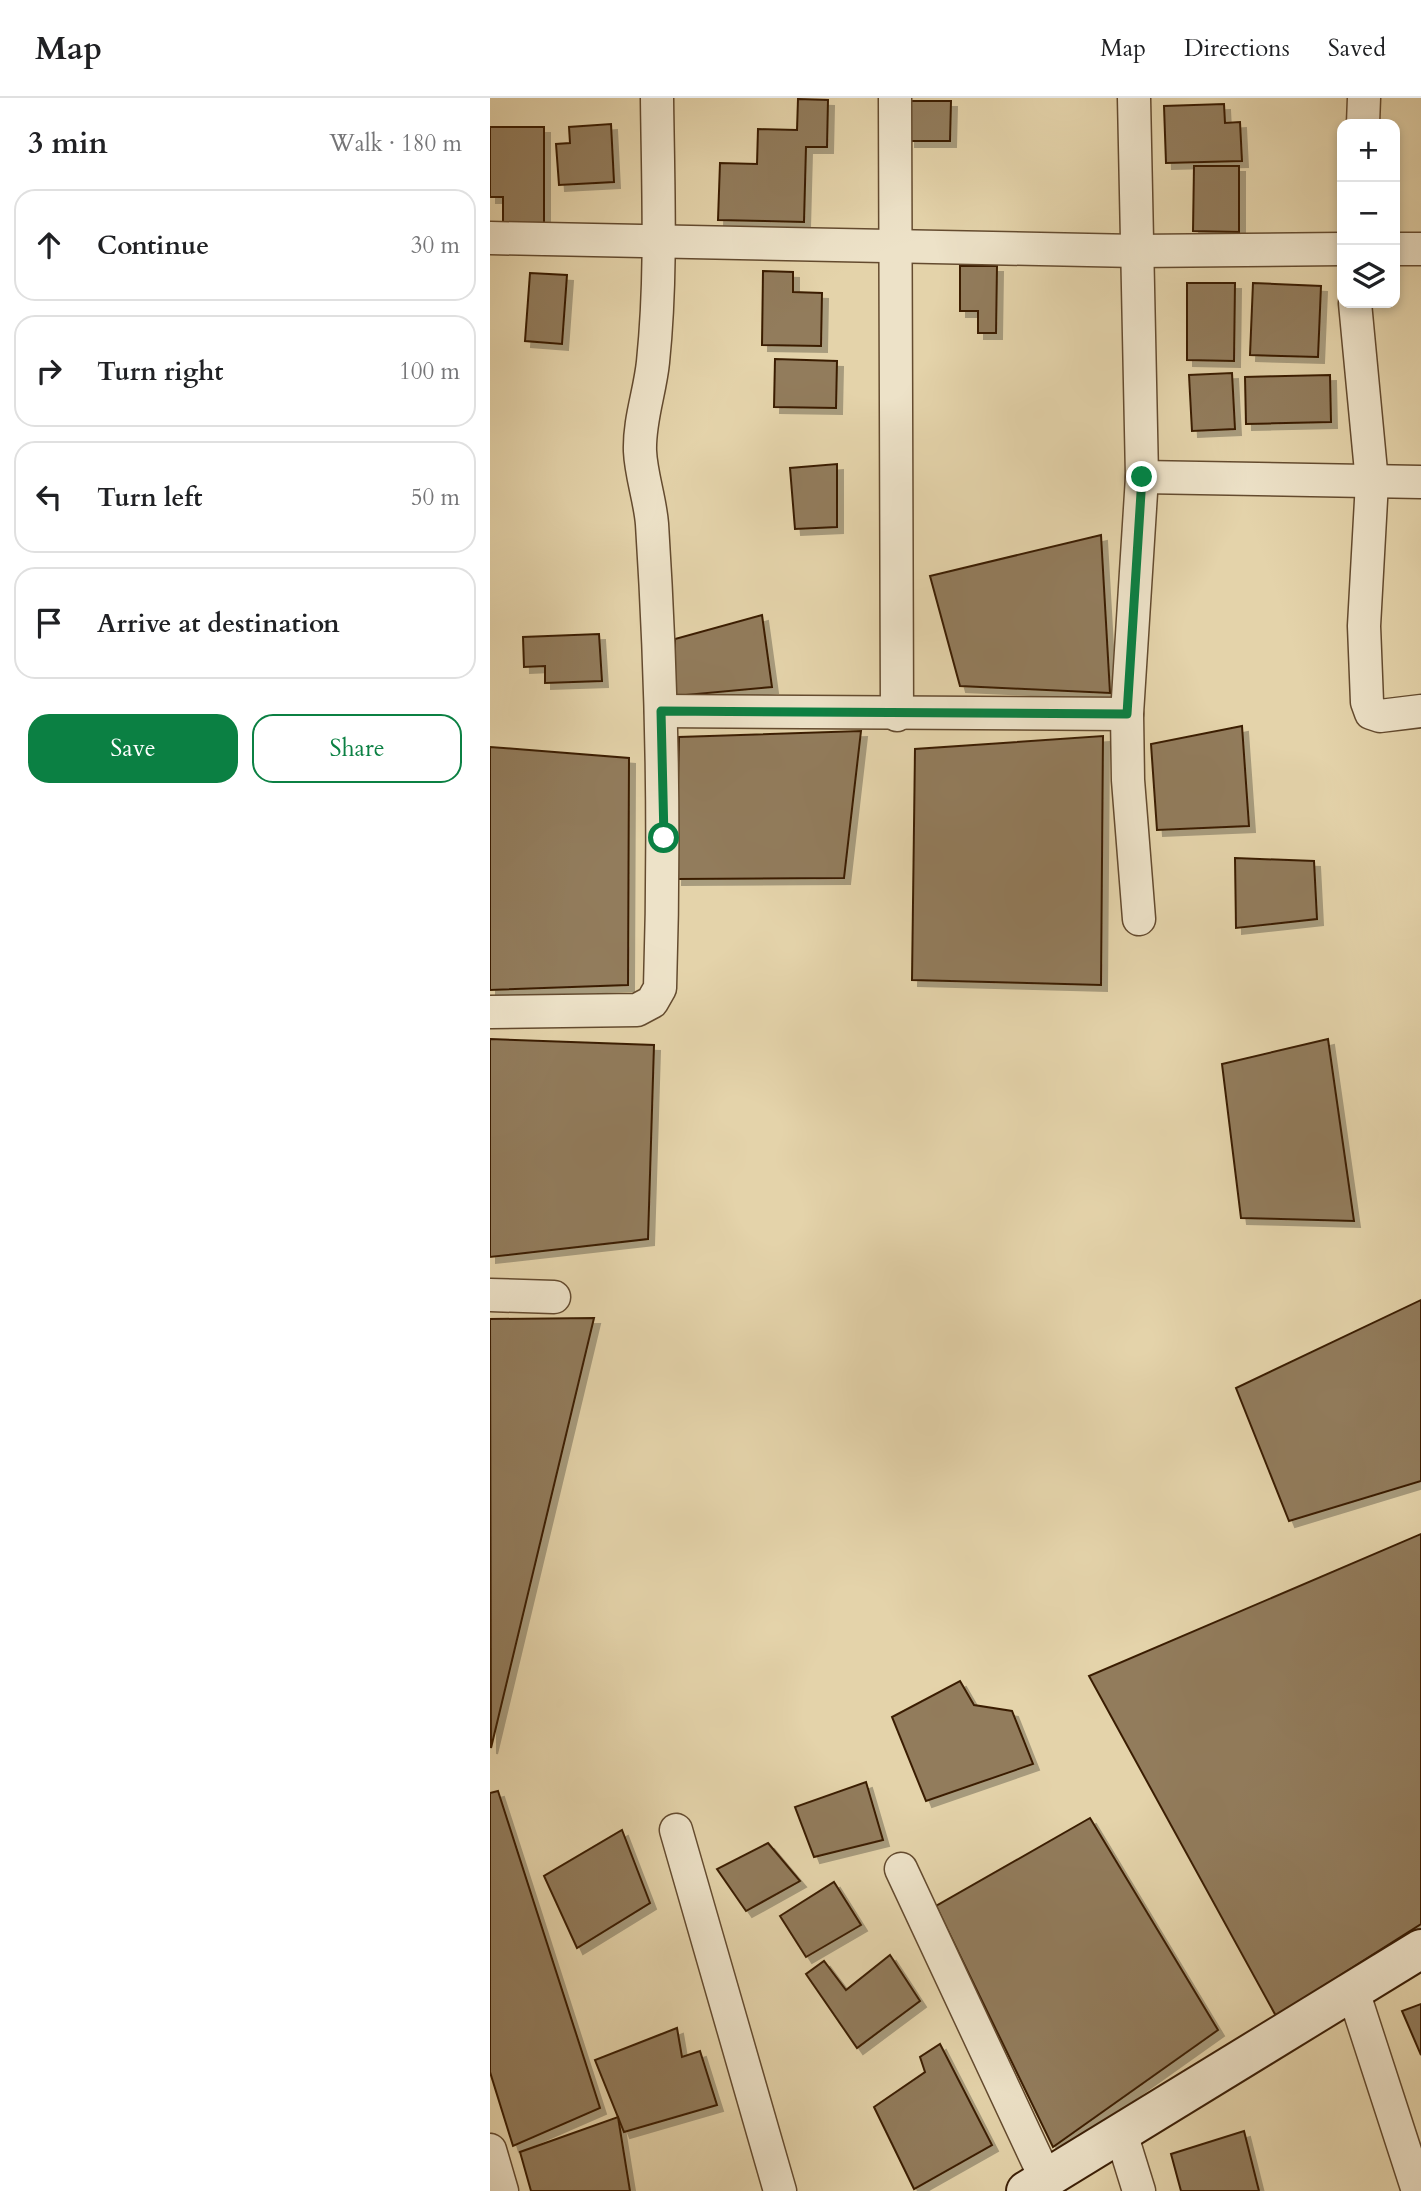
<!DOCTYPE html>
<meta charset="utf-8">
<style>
body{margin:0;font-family:Cardo,serif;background:#f6f6f6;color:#202124}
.controls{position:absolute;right:21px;top:21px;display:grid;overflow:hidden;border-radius:14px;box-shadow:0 4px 10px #0003}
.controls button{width:63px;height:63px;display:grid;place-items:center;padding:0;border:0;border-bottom:2px solid #e0e0e0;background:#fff;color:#202124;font:35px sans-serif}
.stop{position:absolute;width:21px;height:21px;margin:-16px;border:5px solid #0b8043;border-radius:50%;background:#fff}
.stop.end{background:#0b8043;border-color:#fff;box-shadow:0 2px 7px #0008}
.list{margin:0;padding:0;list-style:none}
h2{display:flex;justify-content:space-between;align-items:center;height:91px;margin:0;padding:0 28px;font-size:30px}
h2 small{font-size:23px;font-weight:400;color:#757577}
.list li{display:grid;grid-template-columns:46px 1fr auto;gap:21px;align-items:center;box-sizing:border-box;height:112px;margin:0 14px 14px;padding:0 14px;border:2px solid #e0e0e0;border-radius:21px}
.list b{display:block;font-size:26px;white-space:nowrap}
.list em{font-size:23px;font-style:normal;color:#757577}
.actions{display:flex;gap:14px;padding:21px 28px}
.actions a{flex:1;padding:16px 0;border:2px solid #0b8043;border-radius:21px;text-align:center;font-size:24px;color:#0b8043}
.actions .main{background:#0b8043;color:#fff}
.icon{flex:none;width:38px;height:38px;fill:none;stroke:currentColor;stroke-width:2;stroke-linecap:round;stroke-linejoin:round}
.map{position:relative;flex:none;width:931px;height:2093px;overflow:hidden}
header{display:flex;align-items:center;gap:42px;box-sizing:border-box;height:98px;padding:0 35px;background:#fff;border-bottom:2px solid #e0e0e0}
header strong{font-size:33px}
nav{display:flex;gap:38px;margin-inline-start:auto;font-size:24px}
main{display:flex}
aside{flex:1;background:#fff}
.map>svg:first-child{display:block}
.building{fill:#927c5b;stroke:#3a1e06;stroke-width:2;filter:url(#shadow)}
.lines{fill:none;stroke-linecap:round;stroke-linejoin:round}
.street-casing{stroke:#644b2f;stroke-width:35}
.secondary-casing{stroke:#3a1e06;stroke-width:42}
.street{stroke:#ede2c8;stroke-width:32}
.secondary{stroke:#ede2c8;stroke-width:38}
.route{stroke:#0b8043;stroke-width:9}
</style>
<header>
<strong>Map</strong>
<nav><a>Map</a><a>Directions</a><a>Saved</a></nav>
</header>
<main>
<aside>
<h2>3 min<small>Walk · 180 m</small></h2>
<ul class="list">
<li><svg class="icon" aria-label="ahead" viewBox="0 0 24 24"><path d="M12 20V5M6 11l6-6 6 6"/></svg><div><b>Continue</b></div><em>30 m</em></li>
<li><svg class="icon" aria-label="right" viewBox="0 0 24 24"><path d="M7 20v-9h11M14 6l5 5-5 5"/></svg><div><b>Turn right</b></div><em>100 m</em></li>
<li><svg class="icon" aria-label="left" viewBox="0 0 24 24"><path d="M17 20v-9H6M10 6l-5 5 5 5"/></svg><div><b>Turn left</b></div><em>50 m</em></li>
<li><svg class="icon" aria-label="arrive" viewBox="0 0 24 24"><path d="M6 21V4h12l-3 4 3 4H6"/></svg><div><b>Arrive at destination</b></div></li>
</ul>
<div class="actions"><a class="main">Save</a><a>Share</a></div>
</aside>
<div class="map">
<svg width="931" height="2093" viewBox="0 0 931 2093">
<defs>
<filter id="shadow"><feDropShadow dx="6" dy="6" stdDeviation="0" flood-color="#0004"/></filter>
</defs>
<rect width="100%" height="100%" fill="#e4d3aa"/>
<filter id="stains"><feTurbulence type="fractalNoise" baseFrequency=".00286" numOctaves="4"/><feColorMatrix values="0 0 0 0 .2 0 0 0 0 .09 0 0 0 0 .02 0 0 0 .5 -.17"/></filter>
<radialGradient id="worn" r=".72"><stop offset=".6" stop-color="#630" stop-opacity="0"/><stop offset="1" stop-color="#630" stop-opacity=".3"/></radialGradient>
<g class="building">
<polygon points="308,1 338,2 337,49 316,49 314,124 228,122 230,65 267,66 268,31 307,32"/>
<polygon points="419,3 461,3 460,43 419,43"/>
<polygon points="734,6 735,25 750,24 752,63 676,65 674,8"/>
<polygon points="121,26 124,84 69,87 66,46 80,45 79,29"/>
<polygon points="0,29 54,29 54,129 13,128 13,99 0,99"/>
<polygon points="704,68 749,68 749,134 703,133"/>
<polygon points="470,168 507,168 506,235 488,235 488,213 470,213"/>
<polygon points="273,173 303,174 303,194 332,195 331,248 272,247"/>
<polygon points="40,175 77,177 72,246 35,243"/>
<polygon points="697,185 745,185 744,263 697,262"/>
<polygon points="763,185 831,188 828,259 760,257"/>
<polygon points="285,261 347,263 346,310 284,309"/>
<polygon points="742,275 745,331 702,333 699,277"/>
<polygon points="840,277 841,324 756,326 755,279"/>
<polygon points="347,366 347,429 305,431 300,370"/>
<polygon points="611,437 620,595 470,588 440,478"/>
<polygon points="272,517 282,589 185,598 185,541"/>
<polygon points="109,536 112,583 55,585 55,568 34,569 33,539"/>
<polygon points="752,628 759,728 667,732 661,646"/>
<polygon points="371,633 354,780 186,781 189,639"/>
<polygon points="613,638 611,887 422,882 425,651"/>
<polygon points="0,649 139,660 138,887 0,892"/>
<polygon points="745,760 824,763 827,821 746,830"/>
<polygon points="0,941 164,947 158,1141 0,1159"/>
<polygon points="838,941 864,1123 751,1120 732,966"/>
<polygon points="931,1202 931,1383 799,1423 746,1290"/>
<polygon points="104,1220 1,1650 0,1221"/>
<polygon points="931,1436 931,1826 786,1918 599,1578"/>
<polygon points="470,1583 484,1607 522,1613 543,1666 436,1703 402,1619"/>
<polygon points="376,1684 393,1742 324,1759 305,1709"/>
<polygon points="8,1693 110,2010 23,2048 0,1974 0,1695"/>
<polygon points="600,1720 728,1932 563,2049 446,1808"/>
<polygon points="132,1732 160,1805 87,1850 54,1778"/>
<polygon points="278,1745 310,1783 256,1813 227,1771"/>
<polygon points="344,1784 371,1827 316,1859 290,1818"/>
<polygon points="400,1857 430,1903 367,1950 316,1876 334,1863 356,1892"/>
<polygon points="931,1906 931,1957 912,1913"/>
<polygon points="187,1930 192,1959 210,1953 227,2007 134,2034 105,1962"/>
<polygon points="450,1946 502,2047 424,2091 384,2009 435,1974 430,1959"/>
<polygon points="128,2019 140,2093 41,2093 30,2054"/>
<polygon points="754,2033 769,2093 691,2093 681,2056"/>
</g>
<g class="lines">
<g class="street-casing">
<g id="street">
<polyline points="405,0 407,617"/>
<polyline points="644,0 652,379 637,616 638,682 649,821"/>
<polyline points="873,26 874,0"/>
<polyline points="0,140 646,153 852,151"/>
<polyline points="905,151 931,151"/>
<polyline points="865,205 882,384 874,528 877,604 881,615 890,618 931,613"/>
<polyline points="652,379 931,384"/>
<polyline points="171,613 637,616"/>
<path d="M0,914L147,912L162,904L170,890C175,735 172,581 162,426C160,401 151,377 150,353C149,322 160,294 163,264C172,177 168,88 167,0"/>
<polyline points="0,1197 64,1199"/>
<polyline points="186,1732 290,2093"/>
<polyline points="411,1771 556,2081"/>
<polyline points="863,1893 928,2093"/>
<polyline points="631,2035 649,2093"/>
<polyline points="0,2052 12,2093"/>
</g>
</g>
<g class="secondary-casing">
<polyline id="secondary" points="536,2093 931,1851"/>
</g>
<use href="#street" class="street"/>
<use href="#secondary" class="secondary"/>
</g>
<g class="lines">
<polyline class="route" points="174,740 171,613 637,616 652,379"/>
</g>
<rect width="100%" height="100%" filter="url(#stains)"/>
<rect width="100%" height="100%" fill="url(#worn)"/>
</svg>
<div class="controls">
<button>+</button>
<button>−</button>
<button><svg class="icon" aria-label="layers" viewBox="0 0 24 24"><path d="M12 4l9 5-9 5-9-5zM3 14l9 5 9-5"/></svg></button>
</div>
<div class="stop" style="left:174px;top:740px"></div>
<div class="stop end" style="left:652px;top:379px"></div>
</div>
</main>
